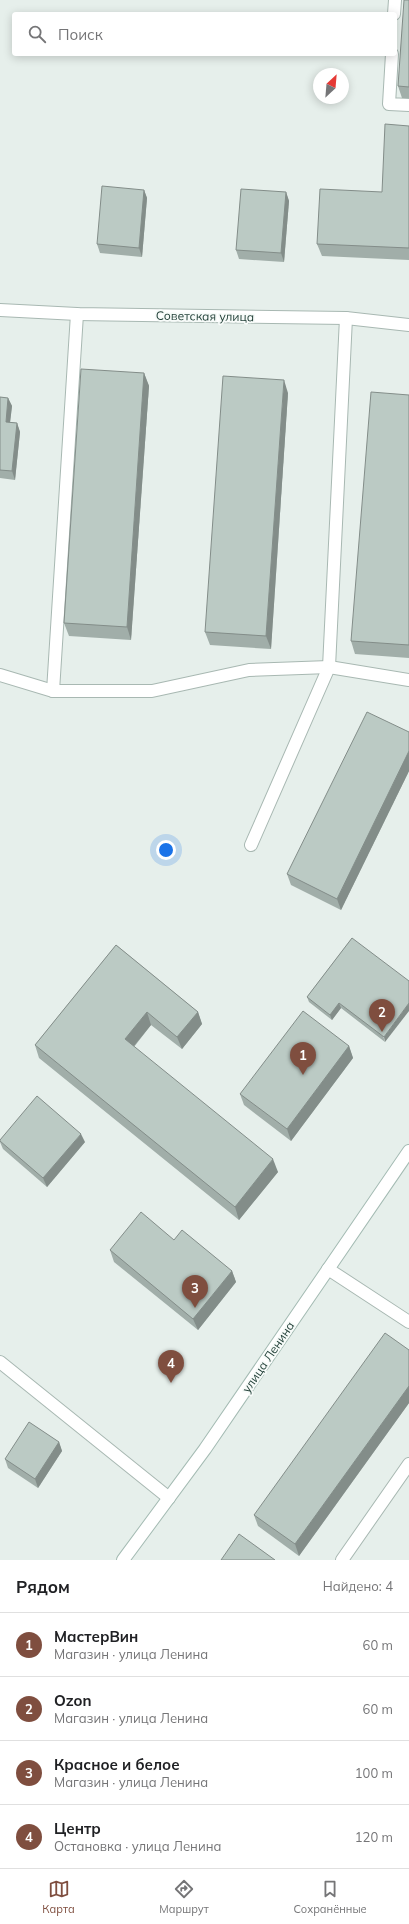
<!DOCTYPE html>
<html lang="ru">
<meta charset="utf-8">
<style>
body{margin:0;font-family:Mulish,sans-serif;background:#f2f2f2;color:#202124}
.compass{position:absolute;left:313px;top:68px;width:36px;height:36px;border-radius:50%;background:#fff;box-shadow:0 2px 10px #0003;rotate:26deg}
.you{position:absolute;left:166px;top:850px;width:14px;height:14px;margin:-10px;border:3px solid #fff;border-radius:50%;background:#1a73e8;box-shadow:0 0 0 6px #1a73e833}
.badge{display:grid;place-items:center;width:26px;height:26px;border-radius:50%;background:#7f4e3f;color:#fff;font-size:13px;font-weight:700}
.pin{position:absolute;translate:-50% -33px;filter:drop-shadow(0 1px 2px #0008)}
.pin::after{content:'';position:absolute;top:21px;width:14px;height:12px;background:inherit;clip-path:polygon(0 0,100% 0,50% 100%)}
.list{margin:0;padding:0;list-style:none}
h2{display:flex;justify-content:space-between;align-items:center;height:52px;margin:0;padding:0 16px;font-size:17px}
h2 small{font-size:13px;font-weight:400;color:#757577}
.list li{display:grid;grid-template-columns:26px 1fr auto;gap:12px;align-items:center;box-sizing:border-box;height:64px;padding:0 16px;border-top:1px solid #e0e0e0}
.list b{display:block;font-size:15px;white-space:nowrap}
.list p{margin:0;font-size:13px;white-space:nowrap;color:#757577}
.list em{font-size:13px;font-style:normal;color:#757577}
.icon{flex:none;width:22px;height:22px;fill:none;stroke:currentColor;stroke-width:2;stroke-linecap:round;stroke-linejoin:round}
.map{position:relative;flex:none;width:409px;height:1560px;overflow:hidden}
.search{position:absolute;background:#fff;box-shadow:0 2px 10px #0003;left:12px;right:12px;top:12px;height:44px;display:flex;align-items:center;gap:10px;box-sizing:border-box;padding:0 14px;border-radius:4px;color:#757577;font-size:15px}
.sheet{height:308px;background:#fff}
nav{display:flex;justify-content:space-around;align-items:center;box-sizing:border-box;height:56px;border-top:1px solid #e0e0e0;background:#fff;font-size:11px;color:#757577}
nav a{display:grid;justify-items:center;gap:2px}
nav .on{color:#7f4e3f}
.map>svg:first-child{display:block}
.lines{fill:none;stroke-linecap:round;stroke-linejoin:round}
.service-casing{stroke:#a8b8b2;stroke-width:14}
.minor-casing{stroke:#a8b8b2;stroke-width:14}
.secondary-casing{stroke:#a4bbb3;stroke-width:14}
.service{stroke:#fff;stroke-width:12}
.minor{stroke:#fff;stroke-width:12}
.secondary{stroke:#fff;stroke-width:12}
.wall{fill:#a1aea9}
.shaded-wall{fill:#838d89}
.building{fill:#bbcac4;stroke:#838d89}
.labels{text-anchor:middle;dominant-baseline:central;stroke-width:3.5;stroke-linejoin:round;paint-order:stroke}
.street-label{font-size:12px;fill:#24423a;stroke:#f7fbf9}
</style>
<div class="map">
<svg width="409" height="1560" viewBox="0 0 409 1560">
<rect width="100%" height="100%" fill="#e6efeb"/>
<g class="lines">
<g class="service-casing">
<g id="service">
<polyline points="394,14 395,0"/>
<polyline points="392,54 389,104 409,105"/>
<polyline points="251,845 329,667"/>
<polyline points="328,1269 409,1322"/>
<polyline points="0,1362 169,1498"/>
<polyline points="342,1560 409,1464"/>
</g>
</g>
<g class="minor-casing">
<g id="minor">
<polyline points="0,310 77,314 346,318 409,325"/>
<polyline points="329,667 346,318"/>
<polyline points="0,675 53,691 152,691 249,670 329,667 409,680"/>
<polyline points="53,691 77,314"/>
</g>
</g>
<g class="secondary-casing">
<polyline id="secondary" points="123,1560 205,1449 409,1151"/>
</g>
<use href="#service" class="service"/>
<use href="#minor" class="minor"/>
<use href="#secondary" class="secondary"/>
</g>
<g class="wall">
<polygon points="409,0 409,98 402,98 398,86"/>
<polygon points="409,126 409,260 322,256 317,244 382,192"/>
<polygon points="144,190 147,198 142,257 100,253 97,244"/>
<polygon points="286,192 289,201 284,262 239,259 236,250"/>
<polygon points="144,373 149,386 131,640 69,636 64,623"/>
<polygon points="288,393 271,649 210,645 205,632"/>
<polygon points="409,395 409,658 355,654 351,641"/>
<polygon points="0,397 8,398 12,406 10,422 17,423 20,432 15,480 0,478"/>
<polygon points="409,732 409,771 341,910 291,885 287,874"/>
<polygon points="352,938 385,1042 341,1008 332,1020 309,1002 307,997"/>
<polygon points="116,945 198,1012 202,1024 182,1049 151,1025 134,1047 278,1172 239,1220 39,1058 35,1045"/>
<polygon points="349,1046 353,1058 291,1141 244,1105 240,1094"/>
<polygon points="0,1140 85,1142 47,1187 3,1149 0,1142"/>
<polygon points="174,1240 232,1271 236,1282 198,1330 114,1262 110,1250"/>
<polygon points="409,1350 409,1403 299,1556 258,1526 254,1515"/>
<polygon points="59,1442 62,1451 38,1488 8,1468 5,1459"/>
</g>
<g class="shaded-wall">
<polygon points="144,190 147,198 142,257 139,248"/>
<polygon points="286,192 289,201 284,262 281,253"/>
<polygon points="144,373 149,386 131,640 127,627"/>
<polygon points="284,380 288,393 271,649 266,636"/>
<polygon points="8,398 12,406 9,431 6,422"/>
<polygon points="17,423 20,432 15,480 12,471"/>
<polygon points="409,751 409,771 341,910 337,899"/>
<polygon points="339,1003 341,1008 332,1020 330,1015"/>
<polygon points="409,1003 409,1011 385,1042 384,1037"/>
<polygon points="147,1012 151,1025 129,1052 125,1039"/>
<polygon points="198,1012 202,1024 182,1049 177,1037"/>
<polygon points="349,1046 353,1058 291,1141 287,1129"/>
<polygon points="81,1134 85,1142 47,1187 43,1178"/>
<polygon points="273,1159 278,1172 239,1220 235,1207"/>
<polygon points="232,1271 236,1282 198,1330 193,1319"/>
<polygon points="409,1386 409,1403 299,1556 295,1544"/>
<polygon points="59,1442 62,1451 38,1488 35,1479"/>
</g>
<g class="building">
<polygon points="404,0 409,0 409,87 398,86"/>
<polygon points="385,124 409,126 409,248 317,244 320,189 382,192"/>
<polygon points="102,186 144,190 139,248 97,244"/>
<polygon points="241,189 286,192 281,253 236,250"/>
<polygon points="81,369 144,373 127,627 64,623"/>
<polygon points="223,376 284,380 266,636 205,632"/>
<polygon points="371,392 409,395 409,645 351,641"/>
<polygon points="0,397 8,398 6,422 17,423 12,471 0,470"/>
<polygon points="367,712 409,732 409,751 337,899 287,874"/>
<polygon points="352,938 409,981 409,1003 384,1037 339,1003 330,1015 307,997"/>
<polygon points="116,945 198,1012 177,1037 147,1012 125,1039 273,1159 235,1207 35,1045"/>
<polygon points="303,1011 349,1046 287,1129 240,1094"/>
<polygon points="37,1096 81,1134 43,1178 0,1141 0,1140"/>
<polygon points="141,1212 174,1240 182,1230 232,1271 193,1319 110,1250"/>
<polygon points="385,1333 409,1350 409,1386 295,1544 254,1515"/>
<polygon points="29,1422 59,1442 35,1479 5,1459"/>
<polygon points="239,1534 275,1560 221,1560"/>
</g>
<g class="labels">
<g class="street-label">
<text transform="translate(205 316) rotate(1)">Советская улица</text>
<text transform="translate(268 1357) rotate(-56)">улица Ленина</text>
</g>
</g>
</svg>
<svg class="compass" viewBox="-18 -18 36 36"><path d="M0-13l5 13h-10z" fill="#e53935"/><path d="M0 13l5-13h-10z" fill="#757577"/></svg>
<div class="you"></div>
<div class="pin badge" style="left:303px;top:1075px">1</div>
<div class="pin badge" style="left:382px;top:1032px">2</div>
<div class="pin badge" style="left:195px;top:1308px">3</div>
<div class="pin badge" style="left:171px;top:1383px">4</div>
<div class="search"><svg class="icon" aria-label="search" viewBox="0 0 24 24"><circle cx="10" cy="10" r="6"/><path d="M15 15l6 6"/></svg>Поиск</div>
</div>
<section class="sheet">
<h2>Рядом<small>Найдено: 4</small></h2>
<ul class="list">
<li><span class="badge">1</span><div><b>МастерВин</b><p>Магазин · улица Ленина</p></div><em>60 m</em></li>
<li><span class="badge">2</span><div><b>Ozon</b><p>Магазин · улица Ленина</p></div><em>60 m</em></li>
<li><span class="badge">3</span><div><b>Красное и белое</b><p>Магазин · улица Ленина</p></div><em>100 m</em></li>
<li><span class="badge">4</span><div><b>Центр</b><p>Остановка · улица Ленина</p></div><em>120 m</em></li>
</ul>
</section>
<nav>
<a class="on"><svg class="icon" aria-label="map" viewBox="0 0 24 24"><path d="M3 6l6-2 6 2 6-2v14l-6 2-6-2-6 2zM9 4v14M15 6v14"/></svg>Карта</a>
<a><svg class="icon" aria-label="directions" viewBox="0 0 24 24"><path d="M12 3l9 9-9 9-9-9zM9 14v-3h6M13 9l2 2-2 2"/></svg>Маршрут</a>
<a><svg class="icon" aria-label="saved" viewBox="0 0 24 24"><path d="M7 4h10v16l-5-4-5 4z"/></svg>Сохранённые</a>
</nav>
